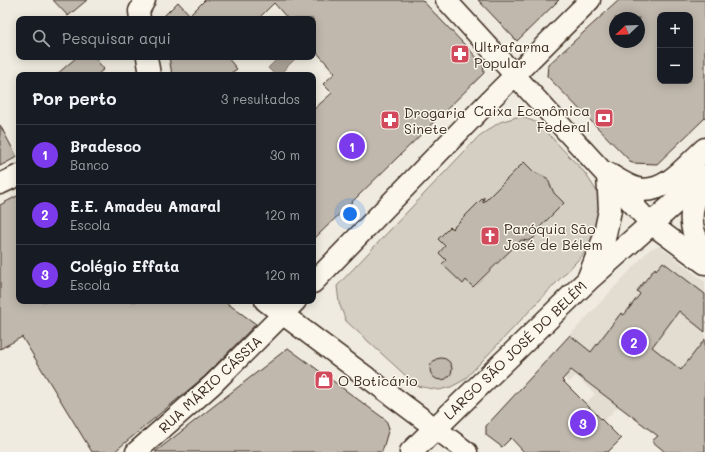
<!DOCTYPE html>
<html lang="pt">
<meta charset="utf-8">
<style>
body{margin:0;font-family:Mali,sans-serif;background:#242831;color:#f1f3f6}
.controls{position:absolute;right:12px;top:12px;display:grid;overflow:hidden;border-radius:8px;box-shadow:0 2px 10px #0003}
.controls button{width:36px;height:36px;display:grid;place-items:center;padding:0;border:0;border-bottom:1px solid #363941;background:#171b24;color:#f1f3f6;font:20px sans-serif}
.compass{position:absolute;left:609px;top:12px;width:36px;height:36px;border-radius:50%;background:#171b24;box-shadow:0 2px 10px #0003;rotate:247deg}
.you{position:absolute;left:350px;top:214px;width:14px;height:14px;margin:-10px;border:3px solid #fff;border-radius:50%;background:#1a73e8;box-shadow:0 0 0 6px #1a73e833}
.badge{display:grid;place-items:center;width:26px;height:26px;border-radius:50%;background:#7c3aed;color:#fff;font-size:13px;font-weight:700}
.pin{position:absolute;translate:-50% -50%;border:2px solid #fff;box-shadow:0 1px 4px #0006}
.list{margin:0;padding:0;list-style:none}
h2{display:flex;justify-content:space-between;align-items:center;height:52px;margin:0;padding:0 16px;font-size:17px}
h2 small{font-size:13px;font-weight:400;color:#9ea1a6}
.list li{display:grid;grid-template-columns:26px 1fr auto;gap:12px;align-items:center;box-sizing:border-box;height:60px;padding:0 16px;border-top:1px solid #363941}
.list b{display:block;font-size:15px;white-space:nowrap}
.list p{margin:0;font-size:13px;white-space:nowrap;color:#9ea1a6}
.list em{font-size:13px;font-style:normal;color:#9ea1a6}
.icon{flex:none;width:22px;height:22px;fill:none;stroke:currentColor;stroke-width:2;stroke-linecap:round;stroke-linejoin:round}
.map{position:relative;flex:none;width:705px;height:452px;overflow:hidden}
.search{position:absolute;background:#171b24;box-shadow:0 2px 10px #0003;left:16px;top:16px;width:300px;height:44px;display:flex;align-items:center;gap:10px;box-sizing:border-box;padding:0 14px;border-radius:8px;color:#9ea1a6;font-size:15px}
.panel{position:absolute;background:#171b24;box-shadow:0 2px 10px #0003;left:16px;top:72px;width:300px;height:232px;border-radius:8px}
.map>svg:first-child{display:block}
.built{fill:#e2dcd1}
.green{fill:#d5cec3;stroke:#887c70}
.water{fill:#aca397;stroke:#7f7367}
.building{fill:#c0b8ad;stroke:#3b2a1e;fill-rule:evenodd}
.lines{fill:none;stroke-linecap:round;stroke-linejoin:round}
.minor-casing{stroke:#3b2a1e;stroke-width:23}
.major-casing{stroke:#3b2a1e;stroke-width:25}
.minor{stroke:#fbf7ec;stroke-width:20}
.major{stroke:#fbf7ec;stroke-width:22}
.labels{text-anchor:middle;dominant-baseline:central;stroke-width:3;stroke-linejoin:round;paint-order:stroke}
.poi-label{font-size:14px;fill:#3b2a1e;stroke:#fbf7ec;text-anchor:start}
.street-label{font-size:14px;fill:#3b2a1e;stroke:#fbf7ec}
</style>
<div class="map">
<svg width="705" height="452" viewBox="0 0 705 452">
<rect width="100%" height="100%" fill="#f0ebe0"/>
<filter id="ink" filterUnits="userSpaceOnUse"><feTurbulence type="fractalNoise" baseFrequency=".025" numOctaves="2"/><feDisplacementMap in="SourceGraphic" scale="8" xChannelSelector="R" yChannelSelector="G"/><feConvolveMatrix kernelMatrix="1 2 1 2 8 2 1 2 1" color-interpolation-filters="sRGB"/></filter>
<g filter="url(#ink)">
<polygon class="built" points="660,246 705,282 705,439 665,452 652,441 657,436 619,406 572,452 534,452 595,394 576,376 569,382 545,362 650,249"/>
<polygon class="green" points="520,116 538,123 585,173 598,193 602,214 595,242 464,380 451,387 439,390 417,386 346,321 339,303 337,286 479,136 500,122"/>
<polygon class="water" points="279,57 297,57 279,75 275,75 268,68"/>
<g class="building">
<polygon points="53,0 87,0 68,16"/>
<polygon points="205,0 422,0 483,64 484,73 313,240 313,110 332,93 323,84 335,73 313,48 313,19 288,19 274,3 258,19 161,19 178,2 190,15"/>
<polygon points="478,0 559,0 517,41"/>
<path d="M619,0H705V118L657,164L632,163L547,76L548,65ZM660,15H690V81H660ZM615,18H639V42H615Z"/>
<polygon points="77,57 94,57 104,69 97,75 56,75"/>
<polygon points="169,57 227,57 237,69 228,75 172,75"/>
<polygon points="0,125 17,157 0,166"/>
<polygon points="524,162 534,172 547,178 554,193 564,203 537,230 534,238 529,241 521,240 473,287 466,280 463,284 442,264 446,260 439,253 445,246 438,239 450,227 452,229 484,197 483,203"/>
<polygon points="19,195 19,301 224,301 256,324 204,377 114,452 92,452 22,337 0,349 0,205"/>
<polygon points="663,262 705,294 705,332 679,311 652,347 681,370 705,339 705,452 665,452 652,441 658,436 571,370 562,380 621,439 608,452 524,452 511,438 502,447 486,435 486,426 570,335 591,352 621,313 624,315 640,294 637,291 655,268 656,270"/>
<polygon points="288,348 386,420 389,428 382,452 155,452"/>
<circle cx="441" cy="369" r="11"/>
</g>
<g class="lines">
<g class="minor-casing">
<g id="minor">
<polyline points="446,0 651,224 705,264"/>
<polyline points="140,19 139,11 145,0"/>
<polyline points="147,57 150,75"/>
<polyline points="0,184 19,175"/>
<polyline points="313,283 486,104 590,0"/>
<polyline points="265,301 467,452"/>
<polyline points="136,452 212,385 296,301"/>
</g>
</g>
<g class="major-casing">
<g id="major">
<path d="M608,174C617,179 628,187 638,189C665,195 687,165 705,149"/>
<path d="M703,180C689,207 686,228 705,253"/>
<polyline points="589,277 604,239 610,210 608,174"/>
<polyline points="411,452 588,280 705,176"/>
</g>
</g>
<use href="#minor" class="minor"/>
<use href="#major" class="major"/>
</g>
</g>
<defs>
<g id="pharmacy-square" transform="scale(1)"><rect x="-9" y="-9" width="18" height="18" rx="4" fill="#d1495b" stroke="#fbf7ec"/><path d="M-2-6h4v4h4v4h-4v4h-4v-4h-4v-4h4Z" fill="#fff"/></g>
<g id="bank-square" transform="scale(1)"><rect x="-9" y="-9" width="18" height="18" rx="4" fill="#d1495b" stroke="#fbf7ec"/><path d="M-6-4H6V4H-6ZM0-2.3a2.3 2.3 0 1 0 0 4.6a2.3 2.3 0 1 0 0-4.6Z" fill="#fff"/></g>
<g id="church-square" transform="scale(1)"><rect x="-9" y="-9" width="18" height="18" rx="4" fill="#d1495b" stroke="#fbf7ec"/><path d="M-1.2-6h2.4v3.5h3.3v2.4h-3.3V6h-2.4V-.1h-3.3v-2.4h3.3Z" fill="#fff"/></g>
<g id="shop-square" transform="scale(1)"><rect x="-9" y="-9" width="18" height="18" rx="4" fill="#d1495b" stroke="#fbf7ec"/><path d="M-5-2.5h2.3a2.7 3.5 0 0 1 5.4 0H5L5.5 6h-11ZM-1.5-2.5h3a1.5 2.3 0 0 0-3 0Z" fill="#fff"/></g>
</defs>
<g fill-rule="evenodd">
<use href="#pharmacy-square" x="460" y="54"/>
<use href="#bank-square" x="604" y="118"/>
<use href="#pharmacy-square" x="390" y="120"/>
<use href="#church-square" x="490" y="236"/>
<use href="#shop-square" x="324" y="380"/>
</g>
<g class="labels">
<g class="poi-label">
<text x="474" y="46">Ultrafarma<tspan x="474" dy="16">Popular</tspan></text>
<text x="590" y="110" text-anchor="end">Caixa Econômica<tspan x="590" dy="16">Federal</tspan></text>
<text x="404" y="112">Drogaria<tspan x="404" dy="16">Sinete</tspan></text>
<text x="504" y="228">Paróquia São<tspan x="504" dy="16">José de Bélem</tspan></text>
<text x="338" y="380">O Boticário</text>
</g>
<g class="street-label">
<text transform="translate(515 350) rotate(-44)">LARGO SÃO JOSÉ DO BELÉM</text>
<text transform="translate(210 384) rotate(-43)">RUA MÁRIO CÁSSIA</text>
</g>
</g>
</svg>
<div class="controls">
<button>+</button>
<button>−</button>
</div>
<svg class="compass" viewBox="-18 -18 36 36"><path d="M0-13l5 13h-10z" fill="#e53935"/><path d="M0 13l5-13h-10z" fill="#9ea1a6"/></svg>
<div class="you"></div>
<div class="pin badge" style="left:352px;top:146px">1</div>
<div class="pin badge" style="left:634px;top:342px">2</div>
<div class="pin badge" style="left:583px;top:423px">3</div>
<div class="search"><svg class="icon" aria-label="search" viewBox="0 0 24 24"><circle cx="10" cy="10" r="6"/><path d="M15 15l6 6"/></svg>Pesquisar aqui</div>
<section class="panel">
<h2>Por perto<small>3 resultados</small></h2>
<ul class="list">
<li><span class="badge">1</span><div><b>Bradesco</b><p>Banco</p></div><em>30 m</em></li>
<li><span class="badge">2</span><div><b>E.E. Amadeu Amaral</b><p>Escola</p></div><em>120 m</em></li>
<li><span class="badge">3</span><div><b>Colégio Effata</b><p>Escola</p></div><em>120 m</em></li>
</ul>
</section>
</div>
